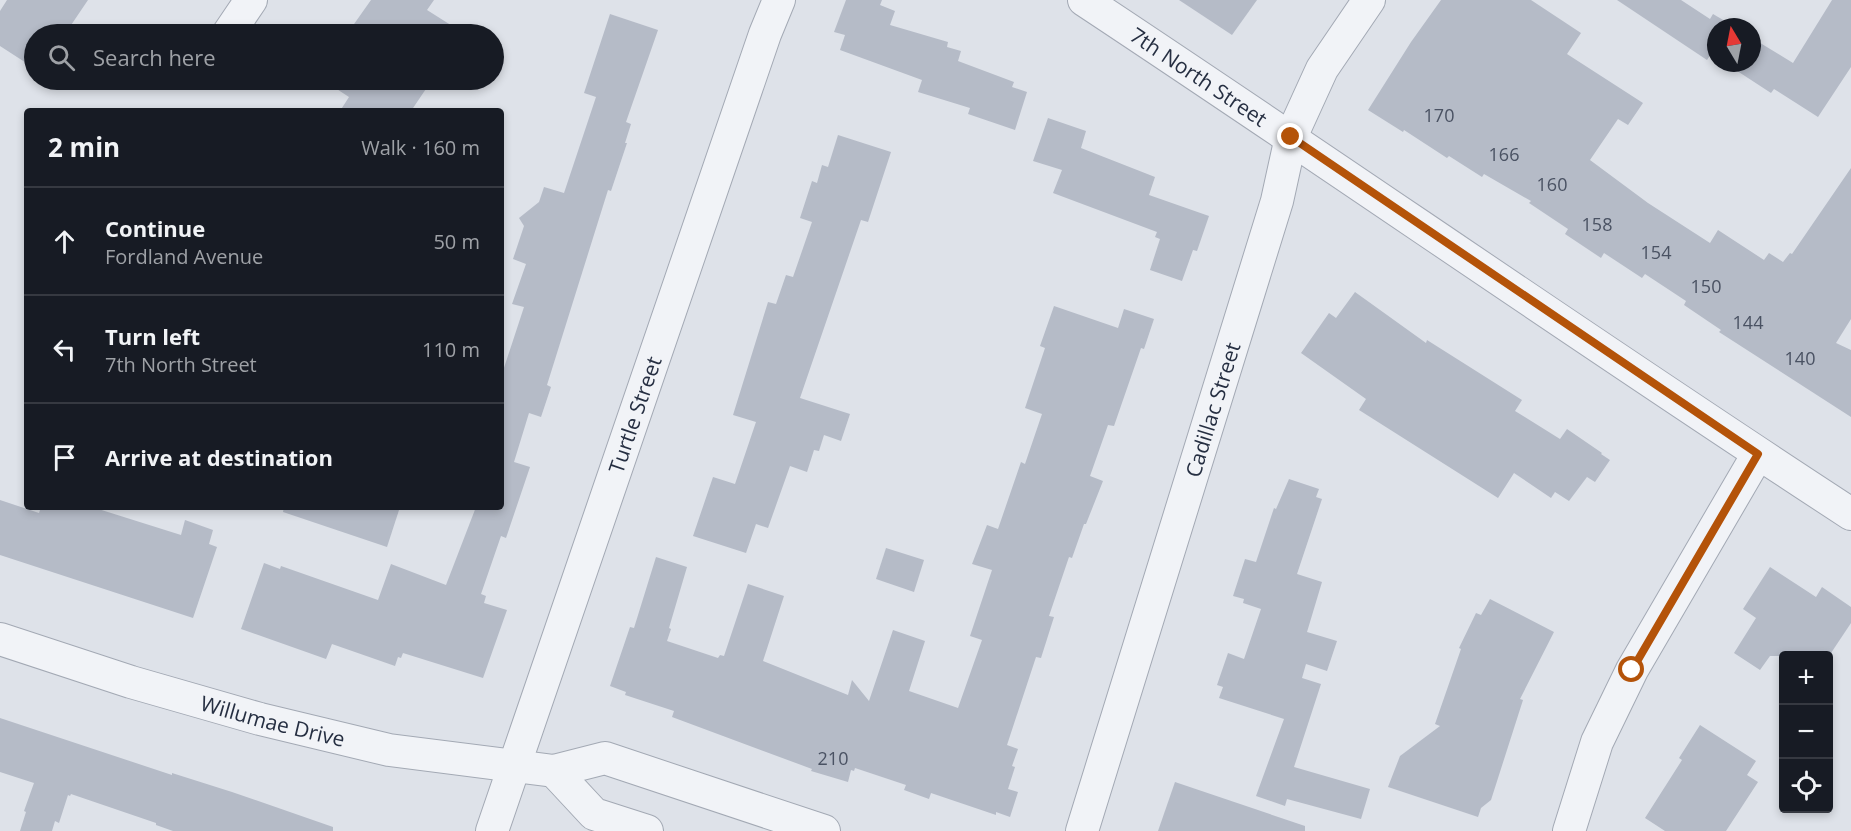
<!DOCTYPE html>
<meta charset="utf-8">
<style>
body{margin:0;font-family:"Open Sans",sans-serif;background:#242831;color:#f1f3f6}
.controls{position:absolute;right:18px;bottom:18px;display:grid;overflow:hidden;border-radius:6px;box-shadow:0 3px 9px #0003}
.controls button{width:54px;height:54px;display:grid;place-items:center;padding:0;border:0;border-bottom:2px solid #363941;background:#171b24;color:#f1f3f6;font:30px sans-serif}
.compass{position:absolute;left:1707px;top:18px;width:54px;height:54px;border-radius:50%;background:#171b24;box-shadow:0 3px 9px #0003;rotate:350deg}
.stop{position:absolute;width:18px;height:18px;margin:-14px;border:4px solid #b45309;border-radius:50%;background:#fff}
.stop.end{background:#b45309;border-color:#fff;box-shadow:0 2px 6px #0008}
.list{margin:0;padding:0;list-style:none}
h2{display:flex;justify-content:space-between;align-items:center;height:78px;margin:0;padding:0 24px;font-size:26px}
h2 small{font-size:20px;font-weight:400;color:#9ea1a6}
.list li{display:grid;grid-template-columns:39px 1fr auto;gap:18px;align-items:center;box-sizing:border-box;height:108px;padding:0 24px;border-top:2px solid #363941}
.list b{display:block;font-size:22px;white-space:nowrap}
.list p{margin:0;font-size:20px;white-space:nowrap;color:#9ea1a6}
.list em{font-size:20px;font-style:normal;color:#9ea1a6}
.icon{flex:none;width:33px;height:33px;fill:none;stroke:currentColor;stroke-width:2;stroke-linecap:round;stroke-linejoin:round}
.map{position:relative;flex:none;width:1851px;height:831px;overflow:hidden}
.search{position:absolute;background:#171b24;box-shadow:0 3px 9px #0003;left:24px;top:24px;width:480px;height:66px;display:flex;align-items:center;gap:15px;box-sizing:border-box;padding:0 21px;border-radius:33px;color:#9ea1a6;font-size:22px}
.panel{position:absolute;background:#171b24;box-shadow:0 3px 9px #0003;left:24px;top:108px;width:480px;height:402px;border-radius:6px}
.map>svg:first-child{display:block}
.building{fill:#b5bbc7}
.lines{fill:none;stroke-linecap:round;stroke-linejoin:round}
.minor-casing{stroke:#a3a9b4;stroke-width:34}
.minor{stroke:#f1f3f7;stroke-width:32}
.route{stroke:#b45309;stroke-width:8}
.labels{text-anchor:middle;dominant-baseline:central;stroke-width:5;stroke-linejoin:round;paint-order:stroke}
.number-label{font-size:18px;fill:#4a5263}
.street-label{font-size:21px;fill:#262f42;stroke:#eef1f7}
</style>
<div class="map">
<svg width="1851" height="831" viewBox="0 0 1851 831">
<rect width="100%" height="100%" fill="#dee2e9"/>
<g class="building">
<polygon points="7,0 88,0 65,34 34,34 34,68 0,46 0,11"/>
<polygon points="371,0 434,0 427,10 465,34 347,34"/>
<polygon points="846,0 882,0 880,5 895,11 890,25 948,42 947,47 961,51 958,61 1014,82 1012,87 1027,92 1015,130 968,114 970,108 918,92 922,80 840,50 845,35 834,32"/>
<polygon points="1179,0 1257,0 1232,35"/>
<polygon points="1441,0 1531,0 1581,33 1567,54 1643,103 1628,125 1618,119 1590,160 1648,203 1710,243 1718,230 1764,260 1769,253 1783,262 1790,253 1792,254 1851,168 1851,319 1836,343 1851,350 1851,417 1719,332 1721,330 1684,305 1686,301 1645,274 1642,278 1604,253 1601,258 1565,234 1568,229 1529,203 1531,201 1484,174 1482,177 1449,156 1447,158 1404,130 1403,132 1368,110 1411,42"/>
<polygon points="1617,0 1681,0 1710,19 1713,14 1735,27 1716,27 1716,57 1711,54 1707,60"/>
<polygon points="1832,0 1851,0 1851,67 1818,117 1774,89 1771,93 1725,63 1752,63 1752,38 1793,63"/>
<polygon points="610,14 658,30 626,122 631,124 625,143 627,143 611,191 608,190 547,385 551,387 541,417 529,413 514,462 530,467 506,538 501,536 481,594 486,596 484,603 507,610 483,678 403,653 401,658 398,657 395,666 332,644 326,659 241,629 264,563 280,569 281,566 378,600 391,564 446,585 476,507 501,507 501,377 524,307 512,304 526,264 513,259 524,226 519,218 539,202 544,187 564,193 596,97 584,93"/>
<polygon points="323,80 432,80 411,111 340,111 349,97"/>
<polygon points="1048,118 1086,131 1081,148 1155,177 1149,195 1209,216 1197,251 1193,250 1182,281 1150,270 1160,239 1155,237 1157,232 1053,193 1062,170 1033,161"/>
<polygon points="838,135 891,152 868,222 861,220 800,398 850,414 841,441 824,435 819,451 814,450 807,472 790,466 768,528 756,524 746,553 693,536 713,477 735,484 756,422 733,415 768,302 776,304 786,275 793,277 812,222 800,218 812,181 817,183 822,165 828,167"/>
<polygon points="1355,292 1426,343 1427,340 1522,400 1515,411 1560,439 1567,429 1602,453 1601,454 1610,460 1595,482 1587,477 1569,501 1555,492 1551,498 1514,473 1498,498 1359,410 1366,399 1301,353 1329,313 1336,318"/>
<polygon points="1054,306 1118,328 1124,309 1154,319 1144,349 1141,348 1114,426 1108,425 1090,476 1103,481 1086,524 1084,524 1072,558 1069,557 1049,616 1054,617 1041,658 1036,657 1007,745 1018,749 1012,766 1015,767 1008,789 1018,792 1010,817 996,812 996,815 931,793 929,799 904,790 906,785 855,768 854,771 851,770 848,782 811,771 812,769 672,717 674,711 625,695 626,692 610,686 630,627 634,628 656,557 687,567 669,628 671,629 667,641 718,658 720,655 724,656 748,584 784,596 763,661 848,695 852,680 869,701 893,630 925,641 909,691 958,708 982,640 970,636 992,570 972,564 987,525 998,529 1021,462 1025,464 1042,414 1025,408 1045,348 1040,346"/>
<polygon points="1289,479 1319,489 1316,497 1322,499 1297,574 1322,582 1307,632 1337,641 1327,671 1306,664 1302,678 1321,684 1294,767 1370,789 1361,819 1287,799 1285,806 1256,796 1284,719 1219,698 1223,687 1217,685 1228,653 1244,659 1261,609 1243,603 1244,599 1233,596 1245,559 1256,562 1274,508 1276,509"/>
<polygon points="0,500 39,513 41,507 92,507 181,535 185,520 213,530 209,544 217,547 193,618 0,555"/>
<polygon points="284,507 400,507 387,547 283,512"/>
<polygon points="886,548 924,560 914,592 876,579"/>
<polygon points="1770,567 1816,597 1822,587 1851,607 1851,623 1829,656 1770,656 1760,670 1734,653 1756,618 1743,609"/>
<polygon points="1490,599 1554,632 1520,699 1523,700 1491,800 1481,808 1478,817 1388,787 1400,756 1440,726 1435,724 1461,649 1459,648 1476,613 1481,615"/>
<polygon points="0,718 172,775 172,773 232,792 333,827 333,831 173,831 156,825 156,823 71,794 70,796 68,795 59,823 55,821 52,831 20,831 26,812 24,811 34,783 0,772"/>
<polygon points="1700,725 1756,761 1747,775 1758,782 1726,831 1665,831 1645,818 1682,760 1679,758"/>
<polygon points="1175,782 1305,826 1305,831 1158,831"/>
</g>
<g class="lines">
<g class="minor-casing">
<g id="minor">
<path id="s1" d="M1084,0C1341,170 1593,346 1851,514"/>
<polyline points="228,34 251,0"/>
<path id="s2" d="M0,639L131,682L260,719L389,750L554,771L605,758L824,831"/>
<polyline points="554,771 594,814 647,831"/>
<path id="s3" d="M492,831L765,34L779,0"/>
<path id="s4" d="M1082,831L1277,201L1291,137L1322,69L1369,0"/>
<polyline points="1569,831 1597,742 1632,670 1758,454"/>
</g>
</g>
<use href="#minor" class="minor"/>
</g>
<g class="lines">
<polyline class="route" points="1291,137 1758,454 1632,670"/>
</g>
<g class="labels">
<g class="number-label">
<text x="1439" y="115">170</text>
<text x="1504" y="154">166</text>
<text x="1552" y="184">160</text>
<text x="1597" y="224">158</text>
<text x="1656" y="252">154</text>
<text x="1706" y="286">150</text>
<text x="1748" y="322">144</text>
<text x="1800" y="358">140</text>
<text x="833" y="758">210</text>
</g>
<g class="street-label">
<text stroke="none"><textPath href="#s1" startOffset="138">7th North Street</textPath></text>
<text stroke="none"><textPath href="#s4" startOffset="441">Cadillac Street</textPath></text>
<text stroke="none"><textPath href="#s3" startOffset="440">Turtle Street</textPath></text>
<text stroke="none"><textPath href="#s2" startOffset="285">Willumae Drive</textPath></text>
</g>
</g>
</svg>
<div class="controls">
<button>+</button>
<button>−</button>
<button><svg class="icon" aria-label="locate" viewBox="0 0 24 24"><circle cx="12" cy="12" r="6"/><path d="M12 2v4M12 18v4M2 12h4M18 12h4"/></svg></button>
</div>
<svg class="compass" viewBox="-18 -18 36 36"><path d="M0-13l5 13h-10z" fill="#e53935"/><path d="M0 13l5-13h-10z" fill="#9ea1a6"/></svg>
<div class="stop" style="left:1632px;top:670px"></div>
<div class="stop end" style="left:1291px;top:137px"></div>
<div class="search"><svg class="icon" aria-label="search" viewBox="0 0 24 24"><circle cx="10" cy="10" r="6"/><path d="M15 15l6 6"/></svg>Search here</div>
<section class="panel">
<h2>2 min<small>Walk · 160 m</small></h2>
<ul class="list">
<li><svg class="icon" aria-label="ahead" viewBox="0 0 24 24"><path d="M12 20V5M6 11l6-6 6 6"/></svg><div><b>Continue</b><p>Fordland Avenue</p></div><em>50 m</em></li>
<li><svg class="icon" aria-label="left" viewBox="0 0 24 24"><path d="M17 20v-9H6M10 6l-5 5 5 5"/></svg><div><b>Turn left</b><p>7th North Street</p></div><em>110 m</em></li>
<li><svg class="icon" aria-label="arrive" viewBox="0 0 24 24"><path d="M6 21V4h12l-3 4 3 4H6"/></svg><div><b>Arrive at destination</b></div></li>
</ul>
</section>
</div>
